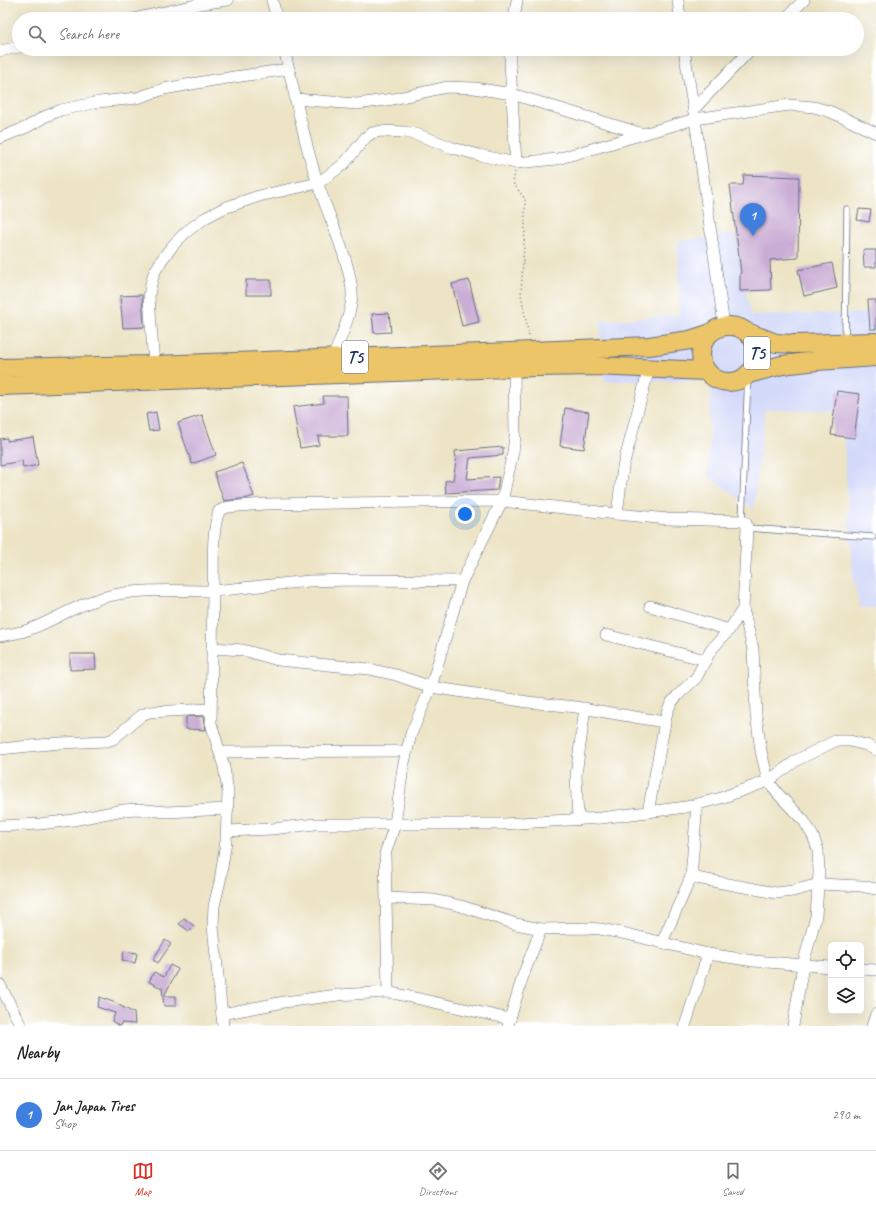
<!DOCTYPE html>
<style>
body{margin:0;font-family:Caveat,sans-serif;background:#f2f2f2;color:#202124}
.controls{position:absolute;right:12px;bottom:12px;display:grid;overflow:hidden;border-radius:6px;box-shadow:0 4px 16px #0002}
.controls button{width:36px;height:36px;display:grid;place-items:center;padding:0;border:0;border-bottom:1px solid #e0e0e0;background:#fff;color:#202124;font:20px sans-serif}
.you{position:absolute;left:465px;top:514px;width:14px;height:14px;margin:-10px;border:3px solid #fff;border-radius:50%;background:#1a73e8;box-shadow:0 0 0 6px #1a73e833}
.badge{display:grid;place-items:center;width:26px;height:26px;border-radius:50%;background:#d93025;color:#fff;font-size:13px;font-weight:700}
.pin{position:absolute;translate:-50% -33px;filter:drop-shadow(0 1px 2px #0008)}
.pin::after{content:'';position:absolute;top:21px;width:14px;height:12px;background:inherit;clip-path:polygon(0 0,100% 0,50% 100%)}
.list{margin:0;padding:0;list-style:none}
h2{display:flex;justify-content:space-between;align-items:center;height:52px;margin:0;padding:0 16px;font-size:17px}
h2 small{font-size:13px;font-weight:400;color:#757577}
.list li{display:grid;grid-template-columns:26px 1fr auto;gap:12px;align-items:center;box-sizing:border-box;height:72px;padding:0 16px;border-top:1px solid #e0e0e0}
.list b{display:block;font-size:15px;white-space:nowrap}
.list p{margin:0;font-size:13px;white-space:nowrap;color:#757577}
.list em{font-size:13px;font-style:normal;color:#757577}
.icon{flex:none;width:22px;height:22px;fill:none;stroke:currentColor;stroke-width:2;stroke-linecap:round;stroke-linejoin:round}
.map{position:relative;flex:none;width:876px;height:1026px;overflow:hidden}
.search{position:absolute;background:#fff;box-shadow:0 4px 16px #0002;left:12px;right:12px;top:12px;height:44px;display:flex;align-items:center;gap:10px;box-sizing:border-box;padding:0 14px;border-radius:22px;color:#757577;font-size:15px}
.sheet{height:124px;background:#fff}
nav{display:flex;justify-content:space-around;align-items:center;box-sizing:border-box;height:56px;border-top:1px solid #e0e0e0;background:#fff;font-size:11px;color:#757577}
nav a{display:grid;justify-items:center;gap:2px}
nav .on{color:#d93025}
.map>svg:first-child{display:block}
.built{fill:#d3d9f9}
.building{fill:#caadd5}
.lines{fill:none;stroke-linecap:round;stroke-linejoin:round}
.service-casing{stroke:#646e82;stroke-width:7}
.minor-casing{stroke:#646e82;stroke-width:12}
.trunk-casing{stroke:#646e82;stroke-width:20}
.path{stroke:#646e82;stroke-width:1.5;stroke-dasharray:1 3;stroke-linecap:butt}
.service{stroke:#fff;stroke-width:5.5}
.minor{stroke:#fff;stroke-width:11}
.trunk{stroke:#edc569;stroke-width:18}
.labels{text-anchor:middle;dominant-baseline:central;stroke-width:3;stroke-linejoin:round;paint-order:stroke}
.shield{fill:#fff;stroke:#5f6d8e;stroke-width:1}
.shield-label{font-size:18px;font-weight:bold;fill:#1b2f5e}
</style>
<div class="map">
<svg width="876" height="1026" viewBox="0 0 876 1026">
<rect width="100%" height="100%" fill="#fff"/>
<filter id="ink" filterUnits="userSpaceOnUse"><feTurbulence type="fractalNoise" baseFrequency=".025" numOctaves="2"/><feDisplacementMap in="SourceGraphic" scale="8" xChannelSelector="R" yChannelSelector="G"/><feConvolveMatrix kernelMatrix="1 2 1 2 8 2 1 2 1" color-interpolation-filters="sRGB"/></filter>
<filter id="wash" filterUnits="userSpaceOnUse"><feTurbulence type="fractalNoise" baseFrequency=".012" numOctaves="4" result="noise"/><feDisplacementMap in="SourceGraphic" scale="16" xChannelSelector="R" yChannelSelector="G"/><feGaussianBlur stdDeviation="0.9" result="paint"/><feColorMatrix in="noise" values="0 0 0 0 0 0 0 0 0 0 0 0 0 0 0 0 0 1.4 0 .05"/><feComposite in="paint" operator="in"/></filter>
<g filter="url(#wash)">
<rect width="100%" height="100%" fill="#ece4c5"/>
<polygon class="built" points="734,234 751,315 876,313 876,608 860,608 853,579 842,411 765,409 754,509 708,476 711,381 604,381 600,321 679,315 678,241"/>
<g id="blocks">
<g class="building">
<polygon points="744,175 799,177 798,258 770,260 771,290 740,291 740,273 741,273 730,185 743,185"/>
<polygon points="859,209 871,210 869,222 857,220"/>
<polygon points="863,250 876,250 876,267 864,267"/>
<polygon points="832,263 837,288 804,296 798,270"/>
<rect x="246" y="280" width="25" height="15"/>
<polygon points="469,280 479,322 462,326 452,284"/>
<polygon points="142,295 144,327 123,328 120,296"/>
<polygon points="868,300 876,300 876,329 870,329"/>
<polygon points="389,313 391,332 374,333 372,314"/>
<polygon points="837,391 860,394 854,438 831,435"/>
<polygon points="323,396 347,396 348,436 318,436 319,445 300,448 293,407 324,403"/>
<polygon points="565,408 589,412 584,449 560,446"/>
<polygon points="156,412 159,430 149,431 146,414"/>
<polygon points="202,415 216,455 192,464 178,423"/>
<polygon points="33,437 38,465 23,468 22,461 0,465 0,439 7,438 7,441"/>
<polygon points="503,447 503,455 470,458 467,479 499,477 497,490 446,493 445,481 453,480 456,461 455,451"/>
<polygon points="242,463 254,496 248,498 224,501 214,472"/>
<polygon points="70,654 95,654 96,669 70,670"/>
<polygon points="204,716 206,730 186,729 186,717"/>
<polygon points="184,918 194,926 189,931 179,924"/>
<polygon points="165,940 171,944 158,963 153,960"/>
<polygon points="124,951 137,953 135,963 122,960"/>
<polygon points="170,965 178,969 164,996 176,996 176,1006 164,1006 162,988 149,982 154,972 164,977"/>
<polygon points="100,997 113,1002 134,1013 135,1024 121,1023 120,1026 119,1026 112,1021 115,1013 97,1007"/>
</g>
</g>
</g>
<g filter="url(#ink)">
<use href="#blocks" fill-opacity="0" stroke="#646e82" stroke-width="1"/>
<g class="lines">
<g class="service-casing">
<g id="service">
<polyline points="845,341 847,209"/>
<polyline points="742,521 748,376"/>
<polyline points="747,528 873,537"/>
</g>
</g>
<g class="minor-casing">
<g id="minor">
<polyline points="272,0 277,19"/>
<polyline points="678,0 680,19"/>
<polyline points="133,19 200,4 228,0"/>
<polyline points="514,19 517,0"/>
<polyline points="785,19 804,0"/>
<path d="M284,49C295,93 303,138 317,181C326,209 338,234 346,262C349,273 353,286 352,297C350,318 340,339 333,358"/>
<polyline points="510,49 510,63 516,163"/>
<polyline points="684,49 695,119 724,326"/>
<polyline points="0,51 19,47"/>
<polyline points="295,99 357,104 393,99 447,87 474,88 512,94 643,134"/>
<polyline points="693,110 751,49"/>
<polyline points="0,138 27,127 44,117 61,110 99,102 137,98 164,89 214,80 289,69"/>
<polyline points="154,365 149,297 151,284 154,273 163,258 174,244 186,232 205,218 224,208 259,196 318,183 344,164 366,137 372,133 381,131 405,132 419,135 453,148 479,155 516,163 557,159 695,119 789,105 814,107 831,112 876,133"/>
<polyline points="649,368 623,467 617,514 668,519 742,521 746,523 747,528 743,609 753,649 756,715 761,751 768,781 778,794 804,821 813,836 818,850 819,872 816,916 803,965 793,1026"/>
<polyline points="650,606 729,630"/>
<polyline points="606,635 706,660"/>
<path d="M0,636C11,634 22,633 33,628C58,618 82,602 109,596C141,588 180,591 213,591C214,566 211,534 219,511L228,507L265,504L502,501L617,514"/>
<polyline points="212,648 243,650 278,660 369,669 396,675 431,687 528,702 576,707 664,722"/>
<polyline points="0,749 60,743 107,741 113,739 142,715 149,712 210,709"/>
<polyline points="220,752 406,751"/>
<polyline points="648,812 667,712 671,703 678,695 696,678 711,650 729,630 743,609"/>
<polyline points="578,820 576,775 585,708"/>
<polyline points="0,826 40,824 73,820 123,810 137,809 167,812 228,809"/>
<polyline points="227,831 272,829 315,824 503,824 601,818 686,807 721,798 768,781 797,760 835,741 850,741 866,745 876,750"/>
<polyline points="691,877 776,893 793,891 819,884 861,886 876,889"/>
<polyline points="387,898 434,900 461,906 516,924 541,929 585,928 600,929 627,934 708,954 754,961 831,967"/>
<polyline points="662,942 691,877 697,804"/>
<polyline points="861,969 876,970"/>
<polyline points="0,985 21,1026"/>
<polyline points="388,992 510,1019"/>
<polyline points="222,1014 284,1002 338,995 388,992 385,854 395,824 403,767 411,734 431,687 462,581 502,501 513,452 515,436 514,367"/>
<polyline points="508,1025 523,976 541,929"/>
<polyline points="223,1026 213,926 214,906 220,881 226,841 228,792 224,767 211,723 213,591 309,581 355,580 462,581"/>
<polyline points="685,1026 708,954"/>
<polyline points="872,1026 876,1014"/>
</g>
</g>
<g class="trunk-casing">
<g id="trunk">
<circle cx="729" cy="354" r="28"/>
<polyline points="747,332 776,343 793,344 876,342"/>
<polyline points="0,368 154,365 510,352 649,346 690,340 708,334"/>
<polyline points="748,374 782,365 817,361 876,357"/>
<polyline points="0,386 536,367 595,366 706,371"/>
</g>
</g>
<polyline class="path" points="515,172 513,183 525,199 525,228 521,294 529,337"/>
<use href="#service" class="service"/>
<use href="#minor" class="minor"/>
<use href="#trunk" class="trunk"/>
</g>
</g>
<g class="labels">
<g class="shield">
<rect x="744" y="337" width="26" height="32" rx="3"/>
<rect x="342" y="341" width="26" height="32" rx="3"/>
</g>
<g class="shield-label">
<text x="757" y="353">T5</text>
<text x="355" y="357">T5</text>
</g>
</g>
</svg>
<div class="controls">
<button><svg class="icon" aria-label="locate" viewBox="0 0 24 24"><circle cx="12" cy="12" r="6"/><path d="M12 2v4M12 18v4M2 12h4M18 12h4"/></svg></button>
<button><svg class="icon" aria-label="layers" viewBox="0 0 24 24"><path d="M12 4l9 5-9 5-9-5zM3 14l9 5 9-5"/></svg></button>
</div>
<div class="you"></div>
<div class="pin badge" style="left:753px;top:236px;background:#3f7fe0">1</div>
<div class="search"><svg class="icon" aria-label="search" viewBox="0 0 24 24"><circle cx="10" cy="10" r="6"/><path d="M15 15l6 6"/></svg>Search here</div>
</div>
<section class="sheet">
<h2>Nearby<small></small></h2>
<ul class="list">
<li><span class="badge" style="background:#3f7fe0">1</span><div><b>Jan Japan Tires</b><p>Shop</p></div><em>290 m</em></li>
</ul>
</section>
<nav>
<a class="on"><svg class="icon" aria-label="map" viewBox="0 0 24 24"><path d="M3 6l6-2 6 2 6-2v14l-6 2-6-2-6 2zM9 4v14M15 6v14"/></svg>Map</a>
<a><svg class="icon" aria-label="directions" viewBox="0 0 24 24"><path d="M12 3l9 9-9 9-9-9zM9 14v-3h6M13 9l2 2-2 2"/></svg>Directions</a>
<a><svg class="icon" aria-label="saved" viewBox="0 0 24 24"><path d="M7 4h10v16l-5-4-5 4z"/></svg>Saved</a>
</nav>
